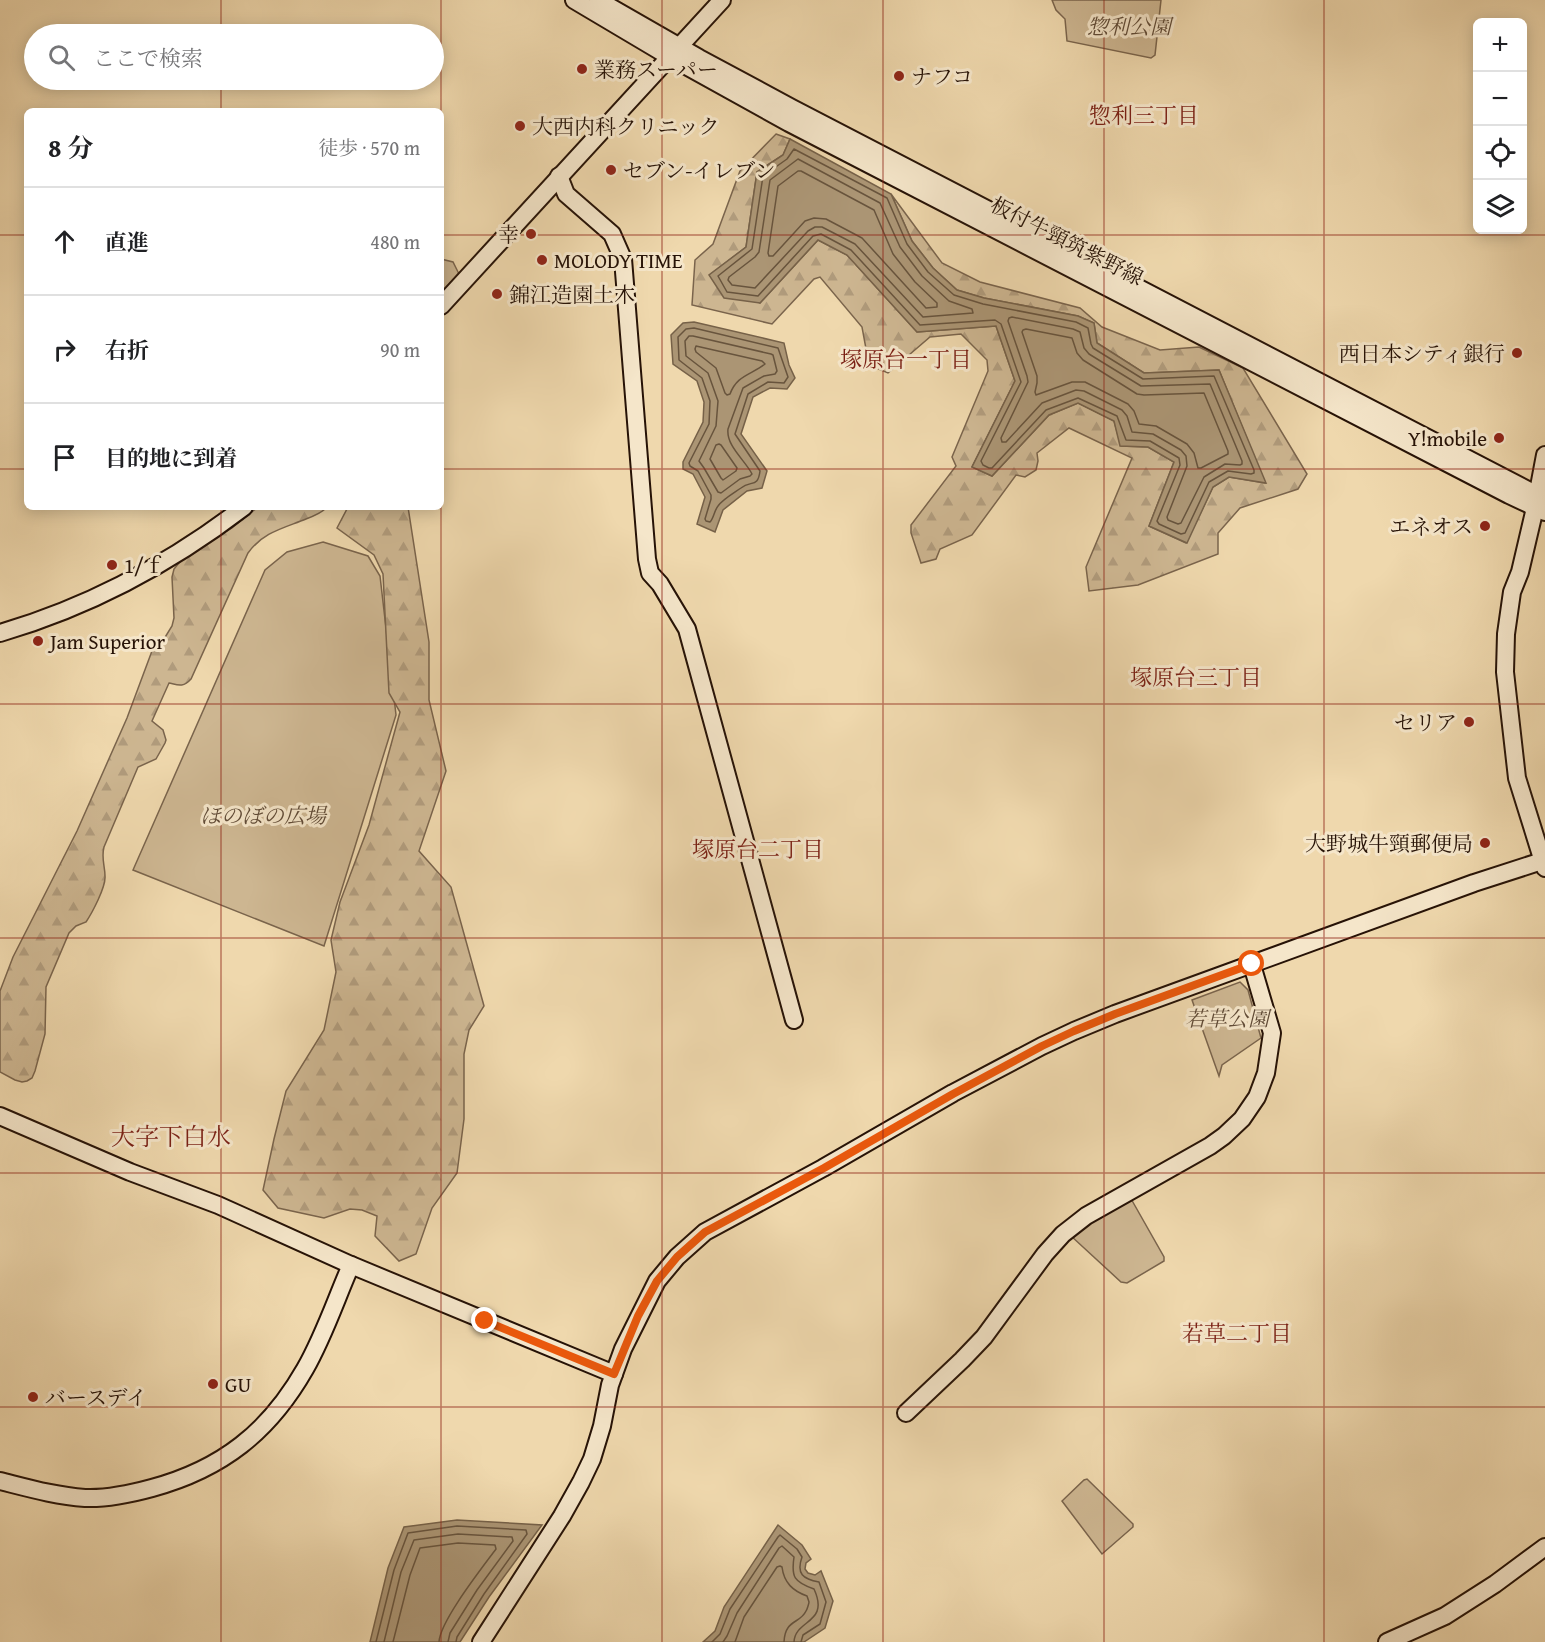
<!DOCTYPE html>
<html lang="ja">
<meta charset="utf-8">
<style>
body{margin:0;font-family:"Gentium Book Plus","Noto Serif JP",serif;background:#f2f2f2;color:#202124}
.controls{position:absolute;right:18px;top:18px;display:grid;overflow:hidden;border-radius:9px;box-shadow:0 3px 15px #0003}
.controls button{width:54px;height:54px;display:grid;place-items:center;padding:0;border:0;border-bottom:2px solid #e0e0e0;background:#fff;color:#202124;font:30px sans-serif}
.stop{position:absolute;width:18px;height:18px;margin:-14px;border:4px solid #ea580c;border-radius:50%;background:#fff}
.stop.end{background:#ea580c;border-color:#fff;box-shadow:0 2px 6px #0008}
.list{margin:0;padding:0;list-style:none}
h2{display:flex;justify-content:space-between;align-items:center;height:78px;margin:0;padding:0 24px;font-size:26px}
h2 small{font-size:20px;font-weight:400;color:#757577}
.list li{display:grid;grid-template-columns:39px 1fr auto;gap:18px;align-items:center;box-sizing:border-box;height:108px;padding:0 24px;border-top:2px solid #e0e0e0}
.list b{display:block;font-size:22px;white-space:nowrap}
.list em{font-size:20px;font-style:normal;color:#757577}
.icon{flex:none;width:33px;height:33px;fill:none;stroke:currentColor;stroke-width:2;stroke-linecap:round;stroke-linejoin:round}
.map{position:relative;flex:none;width:1545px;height:1642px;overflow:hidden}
.search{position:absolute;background:#fff;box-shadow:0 3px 15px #0003;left:24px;top:24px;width:420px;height:66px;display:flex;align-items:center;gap:15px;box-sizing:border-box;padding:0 21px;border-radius:33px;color:#757577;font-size:22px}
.panel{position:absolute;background:#fff;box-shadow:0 3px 15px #0003;left:24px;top:108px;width:420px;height:402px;border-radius:9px}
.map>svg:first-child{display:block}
.green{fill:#cdb691;stroke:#7a644c;stroke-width:1.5}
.forest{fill:url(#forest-firs);stroke:#7a644c;stroke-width:1.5}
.water{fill:#ab9574;stroke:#766148;stroke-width:1.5}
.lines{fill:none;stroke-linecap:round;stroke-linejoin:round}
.shore{stroke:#68543d;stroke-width:1.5}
.secondary-casing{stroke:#261206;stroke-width:20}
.secondary{stroke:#f5e6ca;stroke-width:16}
.route{stroke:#ea580c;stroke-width:8}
.grid{fill:none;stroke:#8f2418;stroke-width:1.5;stroke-opacity:0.55}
.poi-dot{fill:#8f2418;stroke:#f5e6ca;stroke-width:2}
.labels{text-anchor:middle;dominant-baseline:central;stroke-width:6;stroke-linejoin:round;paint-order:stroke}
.park-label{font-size:21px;font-style:italic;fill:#604b37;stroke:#f5e6ca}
.poi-label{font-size:21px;fill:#261206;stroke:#f5e6ca;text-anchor:start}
.street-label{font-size:21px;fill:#261206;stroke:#f5e6ca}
.neighbourhood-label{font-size:22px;fill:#7a1f14;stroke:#f5e6ca}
.quarter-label{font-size:24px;fill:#7a1f14;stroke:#f5e6ca}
</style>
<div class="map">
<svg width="1545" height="1642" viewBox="0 0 1545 1642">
<defs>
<pattern id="forest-firs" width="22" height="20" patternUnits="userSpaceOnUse" patternTransform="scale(1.5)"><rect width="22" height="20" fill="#cdb691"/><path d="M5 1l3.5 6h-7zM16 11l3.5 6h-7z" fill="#b09b7c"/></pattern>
</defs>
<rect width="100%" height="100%" fill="#efd8ad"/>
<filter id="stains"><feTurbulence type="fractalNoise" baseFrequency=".00333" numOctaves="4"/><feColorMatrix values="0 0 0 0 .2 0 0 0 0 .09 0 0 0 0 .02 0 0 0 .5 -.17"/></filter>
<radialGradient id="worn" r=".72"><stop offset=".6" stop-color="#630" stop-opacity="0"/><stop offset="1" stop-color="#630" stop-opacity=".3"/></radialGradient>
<g class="green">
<polygon points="1052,0 1161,0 1155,55 1151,58 1067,41 1065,19 1056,10"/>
<polygon points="441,259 453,262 459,274 441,293"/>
<polygon points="323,542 368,556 380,576 396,715 324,946 133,870 265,570 287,552"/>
<polygon points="1240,982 1248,990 1261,1038 1222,1065 1219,1076 1192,1000"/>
<polygon points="1130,1197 1164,1257 1164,1261 1127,1283 1121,1282 1071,1236 1073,1233"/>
<polygon points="1087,1479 1133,1524 1133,1527 1102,1554 1062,1501 1084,1480"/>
</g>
<g class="forest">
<polygon points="776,134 790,139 783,155 757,172 746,247 710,275 760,303 818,240 847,255 917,332 996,326 1015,381 972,467 992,476 1049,415 1078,403 1114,421 1121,446 1148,447 1174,462 1149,526 1186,543 1213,487 1229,477 1265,483 1219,370 1144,373 1097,343 1094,323 1078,316 984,298 957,290 933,268 912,241 891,194 942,263 980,282 1080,308 1102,327 1160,350 1199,347 1243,368 1307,474 1298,489 1240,508 1218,533 1218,554 1138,585 1089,591 1086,567 1132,458 1069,428 1037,453 1038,461 1036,470 1025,477 1016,475 972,535 940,549 936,559 921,563 911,533 911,525 956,466 952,457 988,371 987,360 961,334 930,337 888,373 869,365 862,327 820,277 814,279 772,324 692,305 695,260 713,244 740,171"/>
<path d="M258,507H327C322,513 314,516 306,519C284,528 263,532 248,553L191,679C183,688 178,685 169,683L152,721L163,730L166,740L165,743L156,759L138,767L104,847C101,858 105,866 105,876C106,887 92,913 86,922L76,926L69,933L46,987L45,1034L35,1071L32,1078L27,1081L22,1082L15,1080L0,1072V991L13,957L77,831L127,718L152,651L164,639L172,626L174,618L172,577L174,569L183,558L232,528Z"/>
<polygon points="348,507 408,507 429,642 429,700 446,771 419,851 451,887 484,1006 469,1030 464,1054 464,1119 457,1173 432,1208 416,1254 399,1261 375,1236 377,1216 362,1210 350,1209 324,1218 278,1208 263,1190 274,1139 286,1091 324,1030 336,972 331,940 340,902 369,825 400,712 389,693 383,574 374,555 337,528"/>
</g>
<g class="water">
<polygon points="790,139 891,194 912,241 933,268 957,290 984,298 1078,316 1094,323 1097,343 1144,373 1219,370 1266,483 1229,477 1213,487 1187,543 1149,526 1174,462 1148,447 1120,446 1114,421 1078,403 1049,415 992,476 972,467 1015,381 996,326 917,332 847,255 818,240 760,303 724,298 709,275 746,247 757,172 783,155"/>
<polygon points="694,322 784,343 789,365 795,378 787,389 770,388 753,397 741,434 767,471 762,488 747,491 723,510 715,532 697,524 705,497 693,474 683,469 683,462 703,422 704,402 697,381 673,364 671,335 683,323"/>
<polygon points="457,1520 542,1525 489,1597 460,1642 370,1642 388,1568 404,1527"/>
<polygon points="778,1525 802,1545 811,1559 806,1563 805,1569 808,1573 815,1575 821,1571 833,1601 825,1628 804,1642 703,1642 715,1631 724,1607"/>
</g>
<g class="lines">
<g class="shore">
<polygon points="794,149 887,198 907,244 928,272 954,295 983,304 1076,322 1088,328 1091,344 1093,348 1143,379 1214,376 1254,470 1254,473 1251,474 1228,471 1209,482 1185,533 1181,534 1159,524 1157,521 1180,465 1179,458 1150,441 1126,440 1117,416 1078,398 1046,410 992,468 989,468 983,465 981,461 1021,382 1001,324 995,320 920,325 851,250 821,234 813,236 758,296 727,292 718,276 752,249 763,176 787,159"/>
<polygon points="798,159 880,203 900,247 922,276 949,301 972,309 973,313 923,317 855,244 822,227 815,227 808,231 755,288 732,285 728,280 729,277 755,257 759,252 770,180"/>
<polygon points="798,171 801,171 874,210 893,254 915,282 937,303 937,307 926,308 862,238 826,219 814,218 805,221 773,256 769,256 768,253 778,186"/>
<polygon points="1012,317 1073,329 1080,332 1084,348 1089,354 1141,386 1210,384 1242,461 1242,464 1240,465 1225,464 1204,477 1181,523 1178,524 1168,520 1167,517 1187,466 1186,456 1181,450 1153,434 1132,432 1127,416 1122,410 1084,391 1076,390 1042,403 1006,442 1002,442 1001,438 1028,382 1027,376 1008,321 1009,318"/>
<path d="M694,328L778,348L788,377L784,383L768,382L748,394L735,434L760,471C758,488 751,480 741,488C734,493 723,499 718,506C714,511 714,518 710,522L706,521L705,519L711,499V495L698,471L690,466L689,463L709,424L710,401L702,378L679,360L678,337L686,329Z"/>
<polygon points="1026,329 1072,338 1077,353 1083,360 1137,394 1144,395 1204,393 1228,451 1228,454 1201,468 1198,468 1194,453 1187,444 1156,426 1139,424 1134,411 1128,404 1085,382 1072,382 1036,395 1035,392 1037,383 1037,376 1022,332 1023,330"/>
<path d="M689,336H693L771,354L773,355L777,371L775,374L764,376L743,388L728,429C726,446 745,460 752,474L750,476L740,479L721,493L718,492L704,468L699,461L716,426L718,401L708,373L686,356L685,341Z"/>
<path d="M696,346L762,361L765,364C751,375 737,375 730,394L727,395L725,393L716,368L696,352L695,349Z"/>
<polygon points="719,444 721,445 737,468 736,471 723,480 721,478 710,459 716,445"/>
<polyline points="376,1642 394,1570 408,1533 457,1526 526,1530 527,1534 484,1594 457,1637 456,1642"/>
<polyline points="384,1642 401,1572 414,1540 458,1534 512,1537 513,1541 477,1590 450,1633 448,1642"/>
<path d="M393,1642L410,1575L420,1548L458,1543L495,1545L496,1549C482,1568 440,1621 439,1642"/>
<path d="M712,1642L720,1634L730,1609L778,1537L780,1535L797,1549L802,1557C796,1574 803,1579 819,1582L826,1602L820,1624L803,1635L801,1642"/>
<path d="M723,1642L727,1636L737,1613L779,1548L782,1546L794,1557C791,1577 794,1582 814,1589C830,1624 795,1619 794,1642"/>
<path d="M735,1642L744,1617L777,1567L780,1566L782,1567C784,1583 793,1591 807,1596L809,1602C809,1603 807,1610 806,1611C800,1624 785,1619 784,1642"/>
</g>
<g class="secondary-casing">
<g id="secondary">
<polyline points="574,0 670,57 789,123 1509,495 1545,512"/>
<polyline points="598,0 699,58 792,108 1545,499"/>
<polyline points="559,176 566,194 612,234 623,259 647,559 650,573 660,584 687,629 794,1020"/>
<polyline points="441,306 722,0"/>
<polyline points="1545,455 1535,508 1520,572 1512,592 1506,634 1505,672 1517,778 1545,868"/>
<path d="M0,633C89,607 171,563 244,507"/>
<polyline points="0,1116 130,1172 218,1205 351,1265 614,1374"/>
<polyline points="906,1413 962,1360 984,1337 1045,1254 1063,1234 1086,1216 1210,1146 1224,1136 1242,1119 1257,1097 1266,1073 1272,1033 1252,965"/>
<path d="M0,1481C28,1488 56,1496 85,1498C108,1499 130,1494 152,1488C222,1469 269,1432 305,1369C324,1336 336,1299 351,1265"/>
<polyline points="481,1642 562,1516 581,1482 592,1459 602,1426 610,1385 623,1349 657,1281 677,1257 705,1232 823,1168 953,1093 1042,1046 1074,1031 1115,1014 1474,883 1542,861"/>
<polyline points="1387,1642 1445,1616 1495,1584 1545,1547"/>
</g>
</g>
<use href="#secondary" class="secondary"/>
</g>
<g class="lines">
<polyline class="route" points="485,1321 614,1374 638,1316 657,1281 677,1257 705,1232 824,1168 953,1094 1042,1046 1074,1031 1115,1014 1252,964"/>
</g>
<path class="grid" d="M221,0V34M441,0V1642M662,0V1642M883,0V1642M1104,0V1642M1324,0V1642M221,80V111M0,235H27M441,235H1545M0,469H27M441,469H1545M221,507V1642M0,704H1545M0,938H1545M0,1173H1545M0,1407H1545"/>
<g class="poi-dot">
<circle cx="582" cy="69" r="6"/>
<circle cx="899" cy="76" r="6"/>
<circle cx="520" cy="126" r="6"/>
<circle cx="611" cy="170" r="6"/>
<circle cx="531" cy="234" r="6"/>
<circle cx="542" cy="260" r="6"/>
<circle cx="497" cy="294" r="6"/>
<circle cx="1517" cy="353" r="6"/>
<circle cx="1499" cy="438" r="6"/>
<circle cx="1485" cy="526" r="6"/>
<circle cx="112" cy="565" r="6"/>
<circle cx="38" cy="641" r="6"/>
<circle cx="1469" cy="722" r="6"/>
<circle cx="1485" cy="843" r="6"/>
<circle cx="213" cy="1384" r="6"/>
<circle cx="33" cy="1397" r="6"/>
</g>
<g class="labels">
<g class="park-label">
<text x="1129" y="26">惣利公園</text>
<text x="263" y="815">ほのぼの広場</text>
<text x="1227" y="1018">若草公園</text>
</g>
<g class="poi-label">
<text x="594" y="69">業務スーパー</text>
<text x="911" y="76">ナフコ</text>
<text x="532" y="126">大西内科クリニック</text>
<text x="623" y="170">セブン-イレブン</text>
<text x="519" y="234" text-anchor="end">幸</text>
<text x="554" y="260">MOLODY TIME</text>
<text x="509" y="294">錦江造園土木</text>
<text x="1505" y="353" text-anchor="end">西日本シティ銀行</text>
<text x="1487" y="438" text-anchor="end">Y!mobile</text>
<text x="1473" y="526" text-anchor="end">エネオス</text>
<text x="124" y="565">1/ｆ</text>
<text x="50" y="641">Jam Superior</text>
<text x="1457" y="722" text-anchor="end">セリア</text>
<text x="1473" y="843" text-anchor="end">大野城牛頸郵便局</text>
<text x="225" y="1384">GU</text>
<text x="45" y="1397">バースデイ</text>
</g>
<g class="street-label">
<text transform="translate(1067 241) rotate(27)">板付牛頸筑紫野線</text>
</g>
<g class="neighbourhood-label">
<text x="1144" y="115">惣利三丁目</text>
<text x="906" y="359">塚原台一丁目</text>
<text x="1196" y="677">塚原台三丁目</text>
<text x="758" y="849">塚原台二丁目</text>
<text x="1237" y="1333">若草二丁目</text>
</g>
<g class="quarter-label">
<text x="171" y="1136">大字下白水</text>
</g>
</g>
<rect width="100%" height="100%" filter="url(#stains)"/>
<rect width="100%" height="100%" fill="url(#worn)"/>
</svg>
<div class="controls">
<button>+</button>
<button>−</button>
<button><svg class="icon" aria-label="locate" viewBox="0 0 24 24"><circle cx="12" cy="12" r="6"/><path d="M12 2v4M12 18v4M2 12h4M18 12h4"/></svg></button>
<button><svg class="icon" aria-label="layers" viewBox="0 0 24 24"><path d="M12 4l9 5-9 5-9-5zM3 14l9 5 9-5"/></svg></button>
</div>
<div class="stop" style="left:1252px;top:964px"></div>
<div class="stop end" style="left:485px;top:1321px"></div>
<div class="search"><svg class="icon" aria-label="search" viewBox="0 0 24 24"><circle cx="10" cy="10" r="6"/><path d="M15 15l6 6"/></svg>ここで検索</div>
<section class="panel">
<h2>8 分<small>徒歩 · 570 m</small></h2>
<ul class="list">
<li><svg class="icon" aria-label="ahead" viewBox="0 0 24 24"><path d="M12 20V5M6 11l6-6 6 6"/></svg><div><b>直進</b></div><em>480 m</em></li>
<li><svg class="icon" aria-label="right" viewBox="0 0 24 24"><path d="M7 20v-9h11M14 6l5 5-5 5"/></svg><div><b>右折</b></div><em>90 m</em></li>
<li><svg class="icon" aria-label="arrive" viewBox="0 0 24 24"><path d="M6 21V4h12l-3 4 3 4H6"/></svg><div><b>目的地に到着</b></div></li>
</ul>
</section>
</div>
